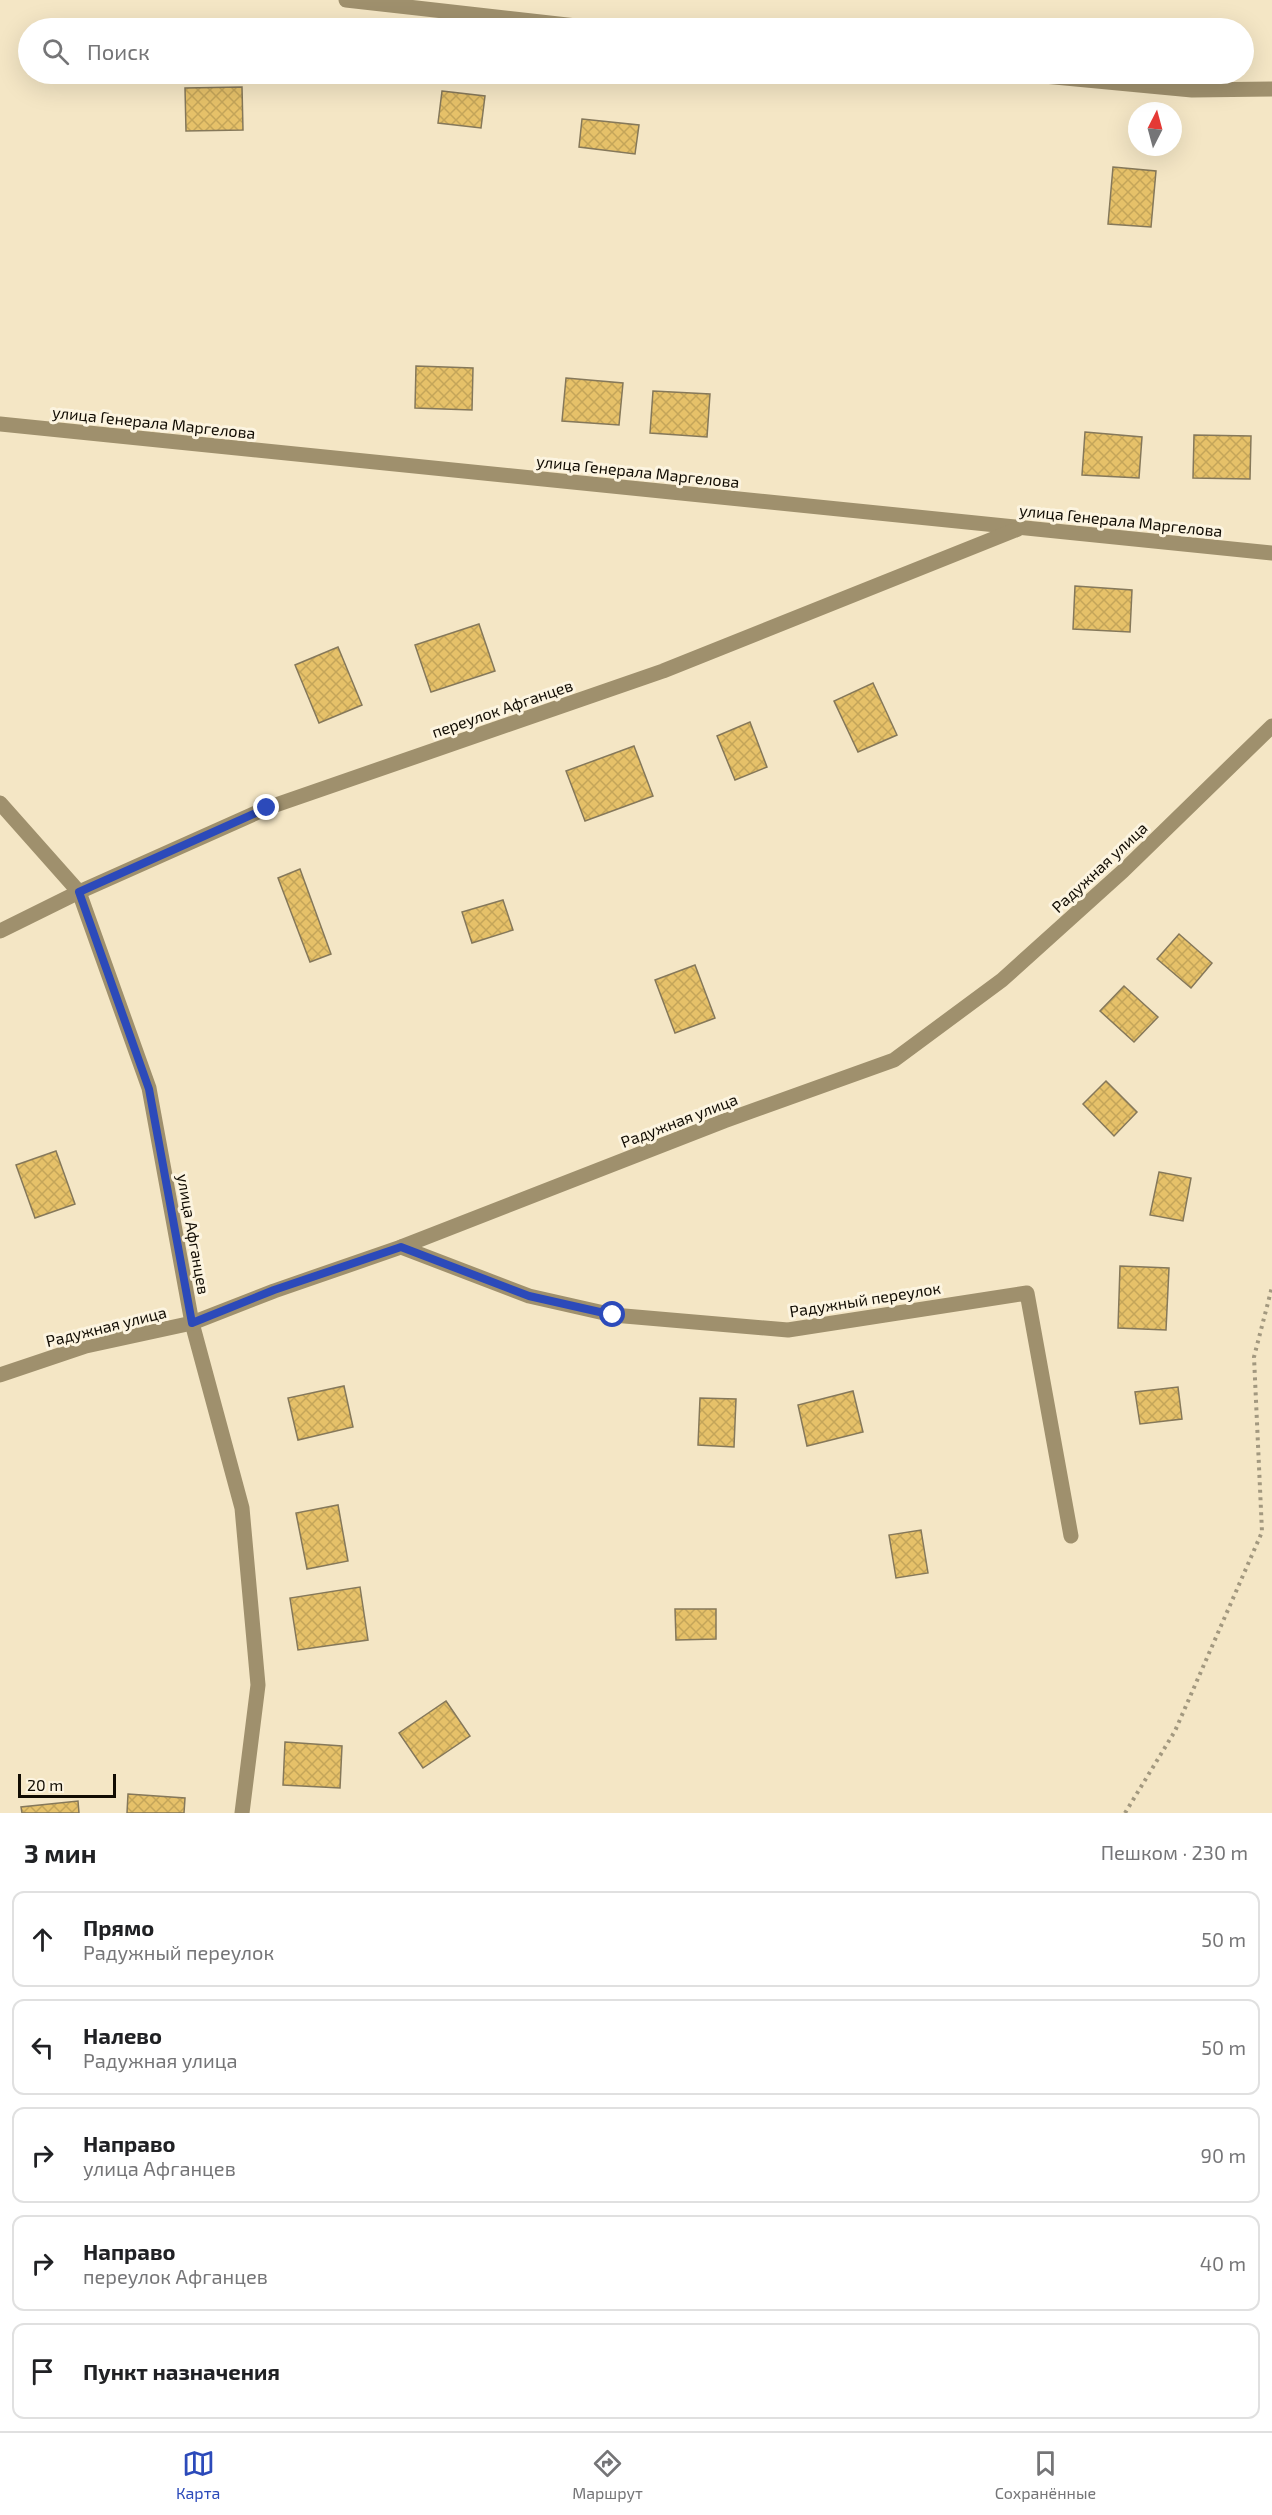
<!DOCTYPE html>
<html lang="ru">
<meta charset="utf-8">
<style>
body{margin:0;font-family:"Exo 2",sans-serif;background:#f6f6f6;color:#202124}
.compass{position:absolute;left:1128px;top:102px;width:54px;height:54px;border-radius:50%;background:#fff;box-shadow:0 6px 24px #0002;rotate:6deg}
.scale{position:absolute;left:18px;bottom:15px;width:98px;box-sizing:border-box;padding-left:6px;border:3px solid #110c03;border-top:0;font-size:16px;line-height:21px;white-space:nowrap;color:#110c03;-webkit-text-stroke:4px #fcf4e0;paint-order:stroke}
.stop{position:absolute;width:18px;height:18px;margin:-14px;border:4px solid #2c4aba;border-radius:50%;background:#fff}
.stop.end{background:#2c4aba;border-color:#fff;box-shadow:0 2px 6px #0008}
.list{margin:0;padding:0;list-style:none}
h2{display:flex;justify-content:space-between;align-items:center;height:78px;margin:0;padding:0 24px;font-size:26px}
h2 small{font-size:20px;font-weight:400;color:#757577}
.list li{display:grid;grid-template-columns:39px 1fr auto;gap:18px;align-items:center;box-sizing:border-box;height:96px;margin:0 12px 12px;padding:0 12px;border:2px solid #e0e0e0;border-radius:12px}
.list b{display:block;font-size:22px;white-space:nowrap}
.list p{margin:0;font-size:20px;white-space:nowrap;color:#757577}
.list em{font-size:20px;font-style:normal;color:#757577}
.icon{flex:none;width:33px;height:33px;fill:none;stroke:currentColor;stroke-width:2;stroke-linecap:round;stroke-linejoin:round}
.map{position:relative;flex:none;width:1272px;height:1813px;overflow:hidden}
.search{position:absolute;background:#fff;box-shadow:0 6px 24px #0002;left:18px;right:18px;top:18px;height:66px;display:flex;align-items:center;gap:15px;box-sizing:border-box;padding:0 21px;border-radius:33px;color:#757577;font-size:22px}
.sheet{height:618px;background:#fff}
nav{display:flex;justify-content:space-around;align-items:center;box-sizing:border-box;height:84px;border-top:2px solid #e0e0e0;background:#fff;font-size:16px;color:#757577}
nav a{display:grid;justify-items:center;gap:3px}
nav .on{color:#2c4aba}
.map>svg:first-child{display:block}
.building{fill:url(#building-cross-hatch);stroke:#85785a;stroke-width:1.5}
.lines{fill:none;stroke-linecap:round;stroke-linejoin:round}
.path{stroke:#a2987f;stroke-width:4;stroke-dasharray:3 4.5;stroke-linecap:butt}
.lane{stroke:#9f906d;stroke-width:15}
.street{stroke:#9f906d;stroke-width:15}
.route{stroke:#2c4aba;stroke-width:8}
.labels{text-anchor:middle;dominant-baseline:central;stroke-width:6;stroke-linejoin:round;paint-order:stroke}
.street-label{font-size:16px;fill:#110c03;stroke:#fcf4e0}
</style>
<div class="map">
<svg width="1272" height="1813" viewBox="0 0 1272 1813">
<defs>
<pattern id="building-cross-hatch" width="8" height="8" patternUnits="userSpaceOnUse" patternTransform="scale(1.5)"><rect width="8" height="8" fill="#e6c169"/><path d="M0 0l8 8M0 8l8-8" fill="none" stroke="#c4a559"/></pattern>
</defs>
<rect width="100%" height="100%" fill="#f4e6c5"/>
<g class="building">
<polygon points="242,87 243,130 186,131 185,88"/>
<polygon points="442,91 485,96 481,128 438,123"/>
<polygon points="582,119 639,125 635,154 579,147"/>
<polygon points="1113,167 1156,171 1151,227 1108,224"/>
<polygon points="416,366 473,368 472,410 415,408"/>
<polygon points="566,378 623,383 619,425 562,421"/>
<polygon points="653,391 710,394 707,437 650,433"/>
<polygon points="1085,432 1142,437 1139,478 1082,475"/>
<polygon points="1194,435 1251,436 1250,479 1193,478"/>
<polygon points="1075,586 1132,590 1130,632 1073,629"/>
<polygon points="479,624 495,671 431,692 415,645"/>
<polygon points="338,647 362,705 319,723 295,665"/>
<polygon points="873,683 897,735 858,752 834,701"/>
<polygon points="750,722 767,767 735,780 717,736"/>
<polygon points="634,746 653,796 585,821 566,771"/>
<polygon points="300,869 331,954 310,962 278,878"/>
<polygon points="503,900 513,930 472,943 462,912"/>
<polygon points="1179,934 1212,963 1191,988 1157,959"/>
<polygon points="695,965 715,1018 675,1033 655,980"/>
<polygon points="1124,986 1158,1017 1134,1042 1100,1011"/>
<polygon points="1106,1081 1137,1112 1114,1136 1083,1104"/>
<polygon points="56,1151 75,1204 35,1218 16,1165"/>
<polygon points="1159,1172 1191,1178 1183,1221 1150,1215"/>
<polygon points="1120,1266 1169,1268 1166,1330 1118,1328"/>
<polygon points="344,1386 353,1427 298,1440 288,1398"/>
<polygon points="1178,1387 1182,1419 1140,1424 1135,1392"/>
<polygon points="853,1391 863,1432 807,1446 798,1405"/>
<polygon points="700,1398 736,1399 734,1447 698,1445"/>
<polygon points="338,1505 348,1561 307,1569 296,1513"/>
<polygon points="921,1530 928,1573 896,1578 889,1535"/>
<polygon points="360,1587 368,1640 298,1650 290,1598"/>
<polygon points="675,1609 716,1609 716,1639 676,1640"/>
<polygon points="446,1701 470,1736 423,1768 399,1733"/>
<polygon points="285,1742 342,1746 340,1788 283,1785"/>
<polygon points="128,1794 185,1798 184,1813 127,1813"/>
<polygon points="78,1801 79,1813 22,1813 21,1807"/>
</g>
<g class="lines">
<polyline class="path" points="1125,1813 1175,1731 1262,1532 1254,1357 1272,1287"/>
<polyline class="lane" points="0,803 79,892 149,1088 192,1323"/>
<g class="street">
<polyline points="346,0 594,28"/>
<polyline points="1023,74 1192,90 1272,89"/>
<polyline points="0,424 1272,553"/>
<polyline points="0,931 79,892 267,808 663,671 1018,529"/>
<polyline points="401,1247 529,1296 613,1315 788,1330 1027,1293 1071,1536"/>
<polyline points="192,1323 242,1508 258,1685 242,1813"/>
<polyline points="0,1375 86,1346 192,1323 274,1291 401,1247 724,1121 894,1060 1002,980 1123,871 1272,726"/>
</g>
</g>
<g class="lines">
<polyline class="route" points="267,808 79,892 149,1089 192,1323 274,1290 401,1247 529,1296 613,1315"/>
</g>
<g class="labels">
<g class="street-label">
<text transform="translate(154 422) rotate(6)">улица Генерала Маргелова</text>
<text transform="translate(638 471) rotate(6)">улица Генерала Маргелова</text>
<text transform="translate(1121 520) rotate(6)">улица Генерала Маргелова</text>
<text transform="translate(502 708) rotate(-19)">переулок Афганцев</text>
<text transform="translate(1099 867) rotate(-43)">Радужная улица</text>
<text transform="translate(679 1120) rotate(-21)">Радужная улица</text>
<text transform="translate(194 1234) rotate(80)">улица Афганцев</text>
<text transform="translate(865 1299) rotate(-9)">Радужный переулок</text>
<text transform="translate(106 1326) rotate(-14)">Радужная улица</text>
</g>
</g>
</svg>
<svg class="compass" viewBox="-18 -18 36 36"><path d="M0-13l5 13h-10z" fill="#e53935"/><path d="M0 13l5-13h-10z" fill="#757577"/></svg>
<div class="scale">20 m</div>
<div class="stop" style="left:613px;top:1315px"></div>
<div class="stop end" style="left:267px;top:808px"></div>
<div class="search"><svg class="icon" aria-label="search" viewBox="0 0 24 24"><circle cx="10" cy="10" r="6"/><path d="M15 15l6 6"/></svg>Поиск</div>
</div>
<section class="sheet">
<h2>3 мин<small>Пешком · 230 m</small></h2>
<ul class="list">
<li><svg class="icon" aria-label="ahead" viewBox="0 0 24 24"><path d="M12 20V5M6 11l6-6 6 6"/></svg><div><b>Прямо</b><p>Радужный переулок</p></div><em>50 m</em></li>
<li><svg class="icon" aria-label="left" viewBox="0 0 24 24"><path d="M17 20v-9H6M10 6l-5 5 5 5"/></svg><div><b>Налево</b><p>Радужная улица</p></div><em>50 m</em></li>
<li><svg class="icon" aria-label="right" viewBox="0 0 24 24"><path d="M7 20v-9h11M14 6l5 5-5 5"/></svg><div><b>Направо</b><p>улица Афганцев</p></div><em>90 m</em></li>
<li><svg class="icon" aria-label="right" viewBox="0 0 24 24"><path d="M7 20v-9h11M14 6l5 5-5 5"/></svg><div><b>Направо</b><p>переулок Афганцев</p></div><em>40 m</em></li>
<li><svg class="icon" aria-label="arrive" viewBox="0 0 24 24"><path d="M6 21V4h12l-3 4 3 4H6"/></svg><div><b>Пункт назначения</b></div></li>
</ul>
</section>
<nav>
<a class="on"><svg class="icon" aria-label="map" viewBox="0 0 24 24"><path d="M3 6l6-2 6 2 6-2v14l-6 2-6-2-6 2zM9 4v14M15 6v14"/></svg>Карта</a>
<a><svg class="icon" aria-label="directions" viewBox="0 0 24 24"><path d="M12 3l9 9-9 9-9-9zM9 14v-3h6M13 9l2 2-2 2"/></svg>Маршрут</a>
<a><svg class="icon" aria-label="saved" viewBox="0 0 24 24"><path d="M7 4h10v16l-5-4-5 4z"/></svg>Сохранённые</a>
</nav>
